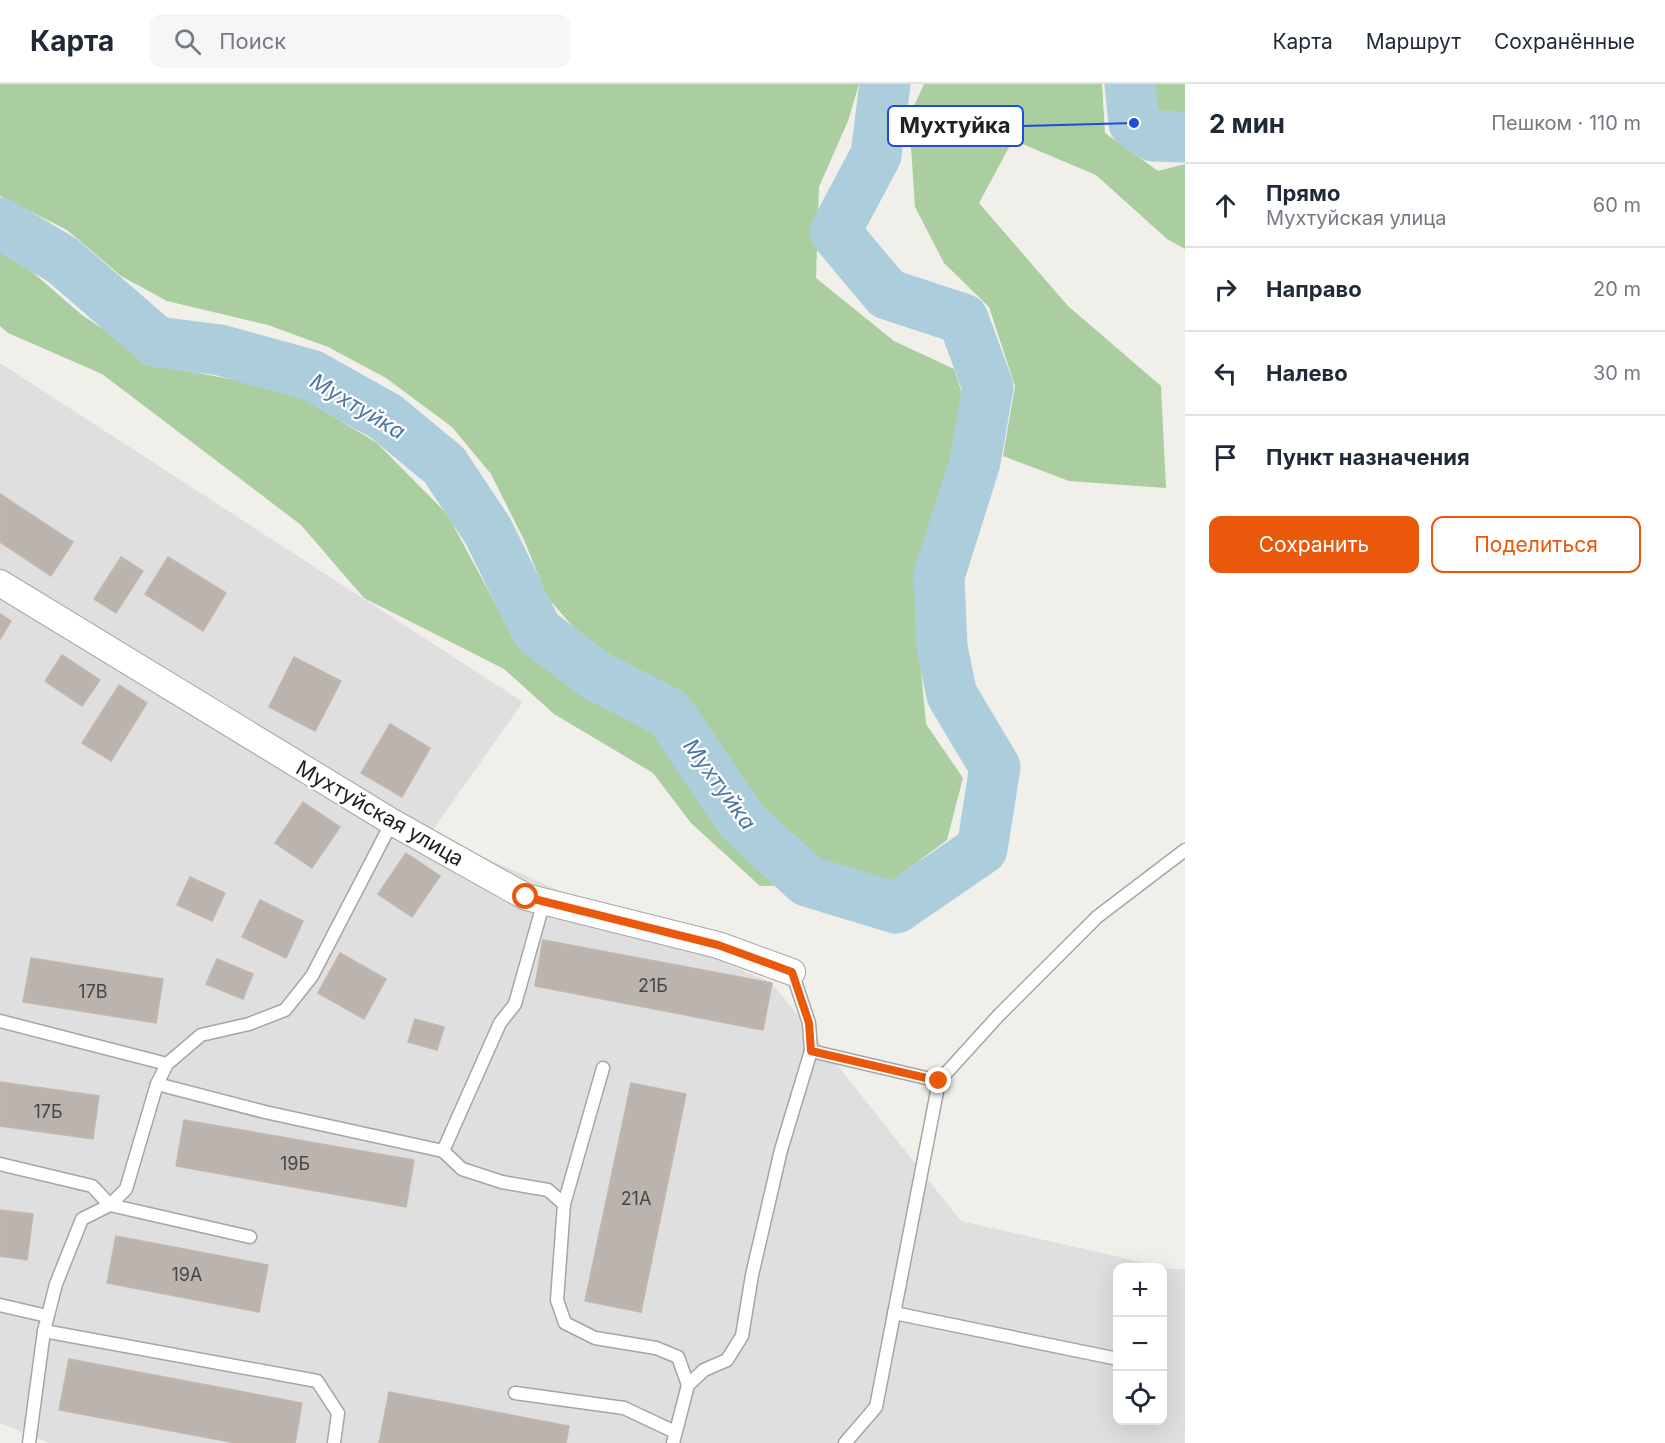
<!DOCTYPE html>
<html lang="ru">
<meta charset="utf-8">
<style>
body{margin:0;font-family:Inter,sans-serif;background:#f6f6f7;color:#1f2937}
.controls{position:absolute;right:18px;bottom:18px;display:grid;overflow:hidden;border-radius:12px;box-shadow:0 6px 24px #0002}
.controls button{width:54px;height:54px;display:grid;place-items:center;padding:0;border:0;border-bottom:2px solid #e0e1e3;background:#fff;color:#1f2937;font:30px sans-serif}
.stop{position:absolute;width:18px;height:18px;margin:-14px;border:4px solid #ea580c;border-radius:50%;background:#fff}
.stop.end{background:#ea580c;border-color:#fff;box-shadow:0 2px 6px #0008}
.list{margin:0;padding:0;list-style:none}
h2{display:flex;justify-content:space-between;align-items:center;height:78px;margin:0;padding:0 24px;font-size:26px}
h2 small{font-size:20px;font-weight:400;color:#747a83}
.list li{display:grid;grid-template-columns:39px 1fr auto;gap:18px;align-items:center;box-sizing:border-box;height:84px;padding:0 24px;border-top:2px solid #e0e1e3}
.list b{display:block;font-size:22px;white-space:nowrap}
.list p{margin:0;font-size:20px;white-space:nowrap;color:#747a83}
.list em{font-size:20px;font-style:normal;color:#747a83}
.actions{display:flex;gap:12px;padding:18px 24px}
.actions a{flex:1;padding:14px 0;border:2px solid #ea580c;border-radius:12px;text-align:center;font-size:21px;color:#ea580c}
.actions .main{background:#ea580c;color:#fff}
.icon{flex:none;width:33px;height:33px;fill:none;stroke:currentColor;stroke-width:2;stroke-linecap:round;stroke-linejoin:round}
.map{position:relative;flex:none;width:1185px;height:1359px;overflow:hidden}
header{display:flex;align-items:center;gap:36px;box-sizing:border-box;height:84px;padding:0 30px;background:#fff;border-bottom:2px solid #e0e1e3}
header strong{font-size:28px}
nav{display:flex;gap:33px;margin-inline-start:auto;font-size:21px}
.search{width:420px;height:54px;background:#f6f6f7;display:flex;align-items:center;gap:15px;box-sizing:border-box;padding:0 21px;border-radius:12px;color:#747a83;font-size:22px}
main{display:flex}
aside{flex:1;background:#fff}
.map>svg:first-child{display:block}
.residential{fill:#dfdfdf;fill-rule:evenodd}
.forest{fill:#abcea0}
.lines{fill:none;stroke-linecap:round;stroke-linejoin:round}
.river{stroke:#accedc;stroke-width:51}
.building{fill:#bbb4ae;stroke:#c2b7ac;stroke-width:1.5}
.lane-casing{stroke:#a5a5a5;stroke-width:15}
.street-casing{stroke:#a5a5a5;stroke-width:28}
.lane{stroke:#fff;stroke-width:12}
.street{stroke:#fff;stroke-width:26}
.route{stroke:#ea580c;stroke-width:8}
.labels{text-anchor:middle;dominant-baseline:central;stroke-width:4.5;stroke-linejoin:round;paint-order:stroke}
.number-label{font-size:18px;fill:#484644}
.street-label{font-size:21px;fill:#212121;stroke:#fff}
.water-label{font-size:22px;font-style:italic;fill:#4f75a5;stroke:#fff}
.leader{fill:none;stroke:#1d4ed8;stroke-width:2}
.callout-dot{fill:#1d4ed8;stroke:#fff;stroke-width:2}
.callout{fill:#fff;stroke:#1d4ed8;stroke-width:2}
.callout-label{font-size:22px;text-anchor:middle;font-weight:bold;fill:#212121}
</style>
<header>
<strong>Карта</strong>
<div class="search"><svg class="icon" aria-label="search" viewBox="0 0 24 24"><circle cx="10" cy="10" r="6"/><path d="M15 15l6 6"/></svg>Поиск</div>
<nav><a>Карта</a><a>Маршрут</a><a>Сохранённые</a></nav>
</header>
<main>
<div class="map">
<svg width="1185" height="1359" viewBox="0 0 1185 1359">
<rect width="100%" height="100%" fill="#f1efe9"/>
<path class="residential" d="M0,279L523,618L430,750L772,899L961,1137L1172,1185H1185V1359H49L0,1339ZM1118,1184H1162V1336H1118Z"/>
<g class="forest">
<polygon points="0,0 859,0 848,37 819,103 816,194 894,257 954,285 967,324 952,390 926,458 919,566 926,640 963,694 947,756 888,800 813,780 784,744 753,720 703,661 688,629 658,599 596,569 547,513 524,456 491,390 452,343 386,294 328,263 268,241 167,217 121,192 67,146 0,112"/>
<polygon points="924,0 1102,0 1105,49 1158,87 1185,80 1185,165 1167,155 1096,91 1013,56 979,119 1068,222 1161,302 1166,404 1069,397 1003,372 1015,302 989,223 944,179 915,123 909,33"/>
<polygon points="1146,0 1185,0 1185,28 1152,31"/>
<polygon points="0,160 82,231 159,282 290,306 377,359 447,430 507,541 595,609 658,648 713,717 789,801 760,802 691,739 653,689 554,630 504,585 364,514 301,441 102,290 8,249 0,242"/>
</g>
<g class="lines">
<g class="river">
<polyline points="1130,0 1134,39 1153,52 1185,53"/>
<polyline points="0,139 62,176 157,258 220,266 311,291 386,333 444,381 488,447 537,547 595,591 669,629 741,736 807,797 896,824 982,765 995,683 952,611 942,564 939,492 975,378 988,303 963,235 887,210 835,148 876,71 885,0"/>
</g>
</g>
<g class="building">
<polygon points="0,410 73,458 51,492 0,458"/>
<polygon points="121,473 143,487 116,529 94,515"/>
<polygon points="168,473 226,509 203,547 145,510"/>
<polygon points="0,530 11,537 0,555"/>
<polygon points="62,571 100,596 82,622 45,597"/>
<polygon points="294,573 341,597 315,647 269,623"/>
<polygon points="119,601 147,619 111,677 82,659"/>
<polygon points="390,640 430,664 402,713 361,689"/>
<polygon points="303,718 340,743 312,784 275,759"/>
<polygon points="406,769 440,792 412,833 378,810"/>
<polygon points="190,793 225,809 212,837 177,821"/>
<polygon points="260,816 303,837 286,874 242,853"/>
<polygon points="543,856 772,899 763,946 535,902"/>
<polygon points="340,869 386,895 364,935 318,909"/>
<polygon points="31,874 163,895 156,939 23,918"/>
<polygon points="217,875 253,890 243,915 206,900"/>
<polygon points="415,935 444,943 437,966 408,958"/>
<polygon points="0,998 99,1012 93,1055 0,1042"/>
<polygon points="631,999 686,1010 641,1228 585,1217"/>
<polygon points="184,1036 414,1076 406,1123 176,1082"/>
<polygon points="0,1126 33,1130 27,1176 0,1172"/>
<polygon points="116,1152 268,1181 259,1228 107,1199"/>
<polygon points="69,1275 302,1319 295,1359 236,1359 59,1326"/>
<polygon points="389,1308 569,1342 566,1359 379,1359"/>
</g>
<g class="lines">
<g class="lane-casing">
<g id="lane">
<polyline points="0,937 167,980"/>
<polyline points="811,967 939,997 876,1323 845,1359"/>
<polyline points="939,997 999,931 1097,833 1185,766"/>
<polyline points="157,1000 265,1028 443,1067 500,939 515,920 544,817"/>
<polyline points="443,1067 462,1085 502,1098 548,1106 564,1120 603,984"/>
<polyline points="0,1080 92,1102 110,1121 250,1153"/>
<polyline points="564,1120 557,1216 565,1239 595,1254 656,1264 678,1273 688,1301"/>
<polyline points="0,1221 47,1232"/>
<polyline points="894,1229 1118,1275"/>
<polyline points="44,1247 317,1297 338,1329 334,1359"/>
<polyline points="515,1309 624,1324 675,1348"/>
<polyline points="29,1359 44,1247 56,1200 82,1135 110,1121 126,1105 157,1000 167,980 201,951 249,940 285,926 312,892 392,738"/>
<polyline points="673,1359 688,1301 704,1286 727,1276 742,1252 752,1191 781,1066 811,967 809,939 792,888"/>
</g>
</g>
<g class="street-casing">
<polyline id="street" points="0,499 392,738 526,813 718,861 792,888"/>
</g>
<use href="#lane" class="lane"/>
<use href="#street" class="street"/>
</g>
<g class="lines">
<polyline class="route" points="526,813 718,861 792,888 809,939 811,967 939,997"/>
</g>
<g class="labels">
<g class="number-label">
<text x="653" y="901">21Б</text>
<text x="93" y="907">17В</text>
<text x="48" y="1027">17Б</text>
<text x="295" y="1079">19Б</text>
<text x="636" y="1114">21А</text>
<text x="187" y="1190">19А</text>
</g>
<g class="street-label">
<text transform="translate(380 729) rotate(30)">Мухтуйская улица</text>
</g>
<g class="water-label">
<text transform="translate(358 322) rotate(31)">Мухтуйка</text>
<text transform="translate(720 700) rotate(54)">Мухтуйка</text>
</g>
</g>
<path class="leader" d="M1134 39L1023 42"/>
<circle class="callout-dot" cx="1134" cy="39" r="6"/>
<rect class="callout" x="888" y="22" width="135" height="40" rx="6"/>
<g class="callout-label">
<text x="955" y="49">Мухтуйка</text>
</g>
</svg>
<div class="controls">
<button>+</button>
<button>−</button>
<button><svg class="icon" aria-label="locate" viewBox="0 0 24 24"><circle cx="12" cy="12" r="6"/><path d="M12 2v4M12 18v4M2 12h4M18 12h4"/></svg></button>
</div>
<div class="stop" style="left:526px;top:813px"></div>
<div class="stop end" style="left:939px;top:997px"></div>
</div>
<aside>
<h2>2 мин<small>Пешком · 110 m</small></h2>
<ul class="list">
<li><svg class="icon" aria-label="ahead" viewBox="0 0 24 24"><path d="M12 20V5M6 11l6-6 6 6"/></svg><div><b>Прямо</b><p>Мухтуйская улица</p></div><em>60 m</em></li>
<li><svg class="icon" aria-label="right" viewBox="0 0 24 24"><path d="M7 20v-9h11M14 6l5 5-5 5"/></svg><div><b>Направо</b></div><em>20 m</em></li>
<li><svg class="icon" aria-label="left" viewBox="0 0 24 24"><path d="M17 20v-9H6M10 6l-5 5 5 5"/></svg><div><b>Налево</b></div><em>30 m</em></li>
<li><svg class="icon" aria-label="arrive" viewBox="0 0 24 24"><path d="M6 21V4h12l-3 4 3 4H6"/></svg><div><b>Пункт назначения</b></div></li>
</ul>
<div class="actions"><a class="main">Сохранить</a><a>Поделиться</a></div>
</aside>
</main>
